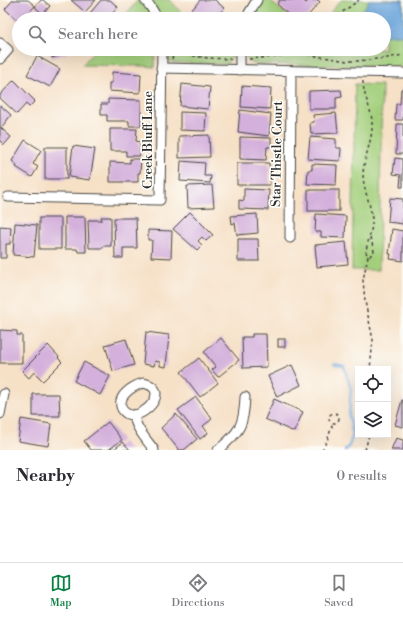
<!DOCTYPE html>
<style>
body{margin:0;font-family:"Libre Bodoni",serif;background:#f7f7f7;color:#2b2b33}
.controls{position:absolute;right:12px;bottom:12px;display:grid;overflow:hidden;border-radius:0px;box-shadow:0 4px 16px #0002}
.controls button{width:36px;height:36px;display:grid;place-items:center;padding:0;border:0;border-bottom:1px solid #e1e1e2;background:#fff;color:#2b2b33;font:20px sans-serif}
.list{margin:0;padding:0;list-style:none}
h2{display:flex;justify-content:space-between;align-items:center;height:52px;margin:0;padding:0 16px;font-size:17px}
h2 small{font-size:13px;font-weight:400;color:#7c7c81}
.icon{flex:none;width:22px;height:22px;fill:none;stroke:currentColor;stroke-width:2;stroke-linecap:round;stroke-linejoin:round}
.map{position:relative;flex:none;width:403px;height:450px;overflow:hidden}
.search{position:absolute;background:#fff;box-shadow:0 4px 16px #0002;left:12px;right:12px;top:12px;height:44px;display:flex;align-items:center;gap:10px;box-sizing:border-box;padding:0 14px;border-radius:22px;color:#7c7c81;font-size:15px}
.sheet{height:112px;background:#fff}
nav{display:flex;justify-content:space-around;align-items:center;box-sizing:border-box;height:56px;border-top:1px solid #e1e1e2;background:#fff;font-size:11px;color:#7c7c81}
nav a{display:grid;justify-items:center;gap:2px}
nav .on{color:#0b8043}
.map>svg:first-child{display:block}
.green{fill:#a3cf7b;stroke:#677d53}
.water{fill:#6ea8de;stroke:#4c6a84}
.lines{fill:none;stroke-linecap:round;stroke-linejoin:round}
.stream{stroke:#6ea8de;stroke-width:2.5}
.building{fill:#d4b1dc}
.minor-casing{stroke:#494642;stroke-width:11}
.path{stroke:#494642;stroke-width:1.5;stroke-dasharray:3 3;stroke-linecap:butt}
.minor{stroke:#fff;stroke-width:9}
.labels{text-anchor:middle;dominant-baseline:central;stroke-width:3.5;stroke-linejoin:round;paint-order:stroke}
.street-label{font-size:13px;fill:#2b2b2b;stroke:#fdfcf7}
</style>
<div class="map">
<svg width="403" height="450" viewBox="0 0 403 450">
<rect width="100%" height="100%" fill="#fdfcf7"/>
<filter id="ink" filterUnits="userSpaceOnUse"><feTurbulence type="fractalNoise" baseFrequency=".025" numOctaves="2"/><feDisplacementMap in="SourceGraphic" scale="8" xChannelSelector="R" yChannelSelector="G"/><feConvolveMatrix kernelMatrix="1 2 1 2 8 2 1 2 1" color-interpolation-filters="sRGB"/></filter>
<filter id="wash" filterUnits="userSpaceOnUse"><feTurbulence type="fractalNoise" baseFrequency=".012" numOctaves="4" result="noise"/><feDisplacementMap in="SourceGraphic" scale="16" xChannelSelector="R" yChannelSelector="G"/><feGaussianBlur stdDeviation="0.9" result="paint"/><feColorMatrix in="noise" values="0 0 0 0 0 0 0 0 0 0 0 0 0 0 0 0 0 1.4 0 .05"/><feComposite in="paint" operator="in"/></filter>
<g filter="url(#wash)">
<rect width="100%" height="100%" fill="#f6e0c6"/>
<g class="green">
<polygon points="138,0 170,0 187,19 122,19"/>
<polygon points="264,0 269,0 291,19 252,19"/>
<path d="M341,0H403V67L254,64C247,61 245,57 246,49H384V19H325Z"/>
<polygon points="96,49 234,49 234,56 226,64 174,63 169,61 167,54 155,53 155,67 143,66 82,65"/>
<polygon points="355,84 382,85 379,270 352,270"/>
</g>
<polygon class="water" points="369,0 403,0 403,35 390,35 384,37 384,19 357,19 368,3"/>
<g class="lines">
<polyline class="stream" points="334,364 344,366 351,389 349,416 353,435 349,446 345,450"/>
</g>
<g id="blocks">
<g class="building">
<polygon points="13,0 28,0 35,6 23,19 19,19 19,22 5,9"/>
<polygon points="41,0 43,0 50,6 43,14 35,7"/>
<polygon points="71,0 96,0 85,12"/>
<polygon points="101,0 110,0 118,7 108,19 88,19 86,18"/>
<polygon points="200,0 215,0 224,8 215,19 191,19 187,16"/>
<polygon points="280,0 303,0 306,3 309,0 318,0 320,2 305,19 293,19 277,4"/>
<polygon points="50,49 66,49 67,53 52,58"/>
<polygon points="37,56 60,69 50,87 27,75"/>
<polygon points="112,72 141,74 140,93 109,91 109,83 112,83"/>
<polygon points="14,80 35,101 29,107 26,104 17,114 0,98 0,95"/>
<polygon points="182,84 210,87 208,109 180,106"/>
<polygon points="242,86 271,88 270,109 241,107"/>
<polygon points="401,89 403,89 403,120 395,120 396,104 400,104"/>
<polygon points="341,90 342,97 336,98 336,109 309,109 309,91"/>
<polygon points="108,99 141,100 141,126 129,126 129,121 107,121 107,115 101,115 101,104 108,104"/>
<polygon points="0,105 11,115 1,128 11,137 4,145 0,141"/>
<polygon points="240,110 271,114 269,136 238,132"/>
<polygon points="180,112 206,113 205,131 180,130"/>
<polygon points="336,113 338,133 311,134 310,123 314,122 313,115"/>
<polygon points="397,124 403,124 403,154 396,154"/>
<polygon points="110,129 137,129 136,141 140,142 140,156 126,156 126,151 110,151"/>
<polygon points="209,135 210,157 179,158 179,136"/>
<polygon points="240,137 271,138 271,147 267,147 266,160 240,159"/>
<polygon points="310,137 336,139 336,148 341,148 340,161 308,159"/>
<polygon points="25,140 41,150 33,164 38,167 32,177 16,167 17,165 12,161"/>
<polygon points="73,146 95,149 90,180 69,177"/>
<rect x="45" y="147" width="22" height="32"/>
<polygon points="395,158 403,159 403,187 400,187 401,175 393,174"/>
<polygon points="130,159 141,159 140,173 138,173 138,182 110,182 110,162 130,163"/>
<polygon points="181,161 205,163 204,176 211,176 210,183 180,181"/>
<polygon points="237,163 269,163 270,185 237,185"/>
<polygon points="312,164 337,165 336,185 307,184 308,170 312,170"/>
<polygon points="212,185 214,207 188,208 187,186"/>
<polygon points="244,189 269,190 268,210 239,209 239,200 244,201"/>
<rect x="308" y="190" width="31" height="21"/>
<polygon points="390,198 403,199 403,224 388,222"/>
<polygon points="190,212 213,235 206,241 202,237 198,241 202,245 197,250 173,229"/>
<polygon points="257,214 258,233 237,235 235,223 232,224 231,216"/>
<polygon points="316,214 346,216 345,238 321,237 321,232 315,232"/>
<polygon points="65,217 85,217 86,252 78,252 77,249 65,249"/>
<polygon points="101,217 111,217 111,246 103,246 103,248 89,248 88,220 102,220"/>
<rect x="39" y="218" width="22" height="31"/>
<polygon points="114,218 136,218 137,248 123,248 123,258 115,258"/>
<polygon points="15,223 37,225 34,257 13,255"/>
<polygon points="0,226 11,227 10,244 6,244 6,258 0,258"/>
<polygon points="392,229 403,231 403,261 390,259 391,254 389,254"/>
<polygon points="148,230 172,231 171,258 151,257 152,240 148,240"/>
<polygon points="238,239 258,239 259,261 238,261"/>
<polygon points="346,242 348,264 317,267 315,245"/>
<polygon points="0,330 17,331 17,335 22,335 22,363 0,363"/>
<polygon points="146,332 169,335 166,367 160,366 160,362 155,361 154,366 143,364"/>
<polygon points="252,334 266,334 267,367 243,368 242,337 252,337"/>
<polygon points="221,338 239,360 218,377 212,370 216,367 204,352"/>
<polygon points="126,339 134,365 113,371 105,345"/>
<rect x="278" y="339" width="7" height="8"/>
<polygon points="48,345 59,357 58,358 62,362 43,381 34,372 29,378 22,371"/>
<polygon points="199,358 218,383 200,397 181,372"/>
<polygon points="84,362 110,376 100,395 74,381"/>
<polygon points="292,365 301,385 277,397 268,376"/>
<polygon points="33,394 59,394 60,416 33,416"/>
<polygon points="196,397 212,419 203,426 208,433 200,439 178,410"/>
<polygon points="274,399 303,412 294,432 265,419"/>
<polygon points="402,400 403,400 403,427 395,425"/>
<polygon points="176,414 197,439 184,450 179,450 161,428"/>
<polygon points="21,419 51,424 48,446 18,441"/>
<polygon points="108,422 122,440 108,450 91,450 84,441"/>
<polygon points="396,438 403,440 403,450 391,450"/>
<polygon points="123,442 130,450 113,450"/>
</g>
</g>
</g>
<g filter="url(#ink)">
<use href="#blocks" fill-opacity="0" stroke="#494642" stroke-width="1"/>
<g class="lines">
<g class="minor-casing">
<g id="minor">
<polyline points="145,0 150,6 158,19"/>
<polyline points="247,19 249,13 257,0"/>
<polyline points="0,43 8,50 0,59"/>
<polyline points="161,68 403,73"/>
<polyline points="240,70 240,49"/>
<polyline points="8,197 160,200 162,49"/>
<polyline points="290,238 291,71"/>
<path d="M143,383C171,388 147,416 132,415C128,415 124,412 122,409C116,396 133,386 143,383Z"/>
<polyline points="0,414 4,394"/>
<path d="M134,415C135,428 147,440 154,450"/>
<path d="M218,450C240,432 244,425 245,397"/>
</g>
</g>
<g class="path">
<polyline points="333,19 359,0"/>
<polyline points="313,54 313,49"/>
<polyline points="172,59 173,55 187,55 208,58 231,59"/>
<polyline points="249,59 273,57 298,53 347,61 358,61 387,58 403,55"/>
<path d="M363,81C363,96 372,109 372,123C373,140 364,156 363,174C363,191 372,205 372,222C372,232 367,242 366,252L367,254L370,256L374,251L372,243L370,238"/>
<polyline points="368,256 363,280 365,301 373,340 370,369"/>
<circle cx="334" cy="418" r="5"/>
<polyline points="322,450 327,441 333,423"/>
<polyline points="365,450 369,435"/>
</g>
<use href="#minor" class="minor"/>
</g>
</g>
<g class="labels">
<g class="street-label">
<text transform="translate(148 140) rotate(-90)">Creek Bluff Lane</text>
<text transform="translate(277 154) rotate(-89)">Star Thistle Court</text>
</g>
</g>
</svg>
<div class="controls">
<button><svg class="icon" aria-label="locate" viewBox="0 0 24 24"><circle cx="12" cy="12" r="6"/><path d="M12 2v4M12 18v4M2 12h4M18 12h4"/></svg></button>
<button><svg class="icon" aria-label="layers" viewBox="0 0 24 24"><path d="M12 4l9 5-9 5-9-5zM3 14l9 5 9-5"/></svg></button>
</div>
<div class="search"><svg class="icon" aria-label="search" viewBox="0 0 24 24"><circle cx="10" cy="10" r="6"/><path d="M15 15l6 6"/></svg>Search here</div>
</div>
<section class="sheet">
<h2>Nearby<small>0 results</small></h2>
<ul class="list">
</ul>
</section>
<nav>
<a class="on"><svg class="icon" aria-label="map" viewBox="0 0 24 24"><path d="M3 6l6-2 6 2 6-2v14l-6 2-6-2-6 2zM9 4v14M15 6v14"/></svg>Map</a>
<a><svg class="icon" aria-label="directions" viewBox="0 0 24 24"><path d="M12 3l9 9-9 9-9-9zM9 14v-3h6M13 9l2 2-2 2"/></svg>Directions</a>
<a><svg class="icon" aria-label="saved" viewBox="0 0 24 24"><path d="M7 4h10v16l-5-4-5 4z"/></svg>Saved</a>
</nav>
